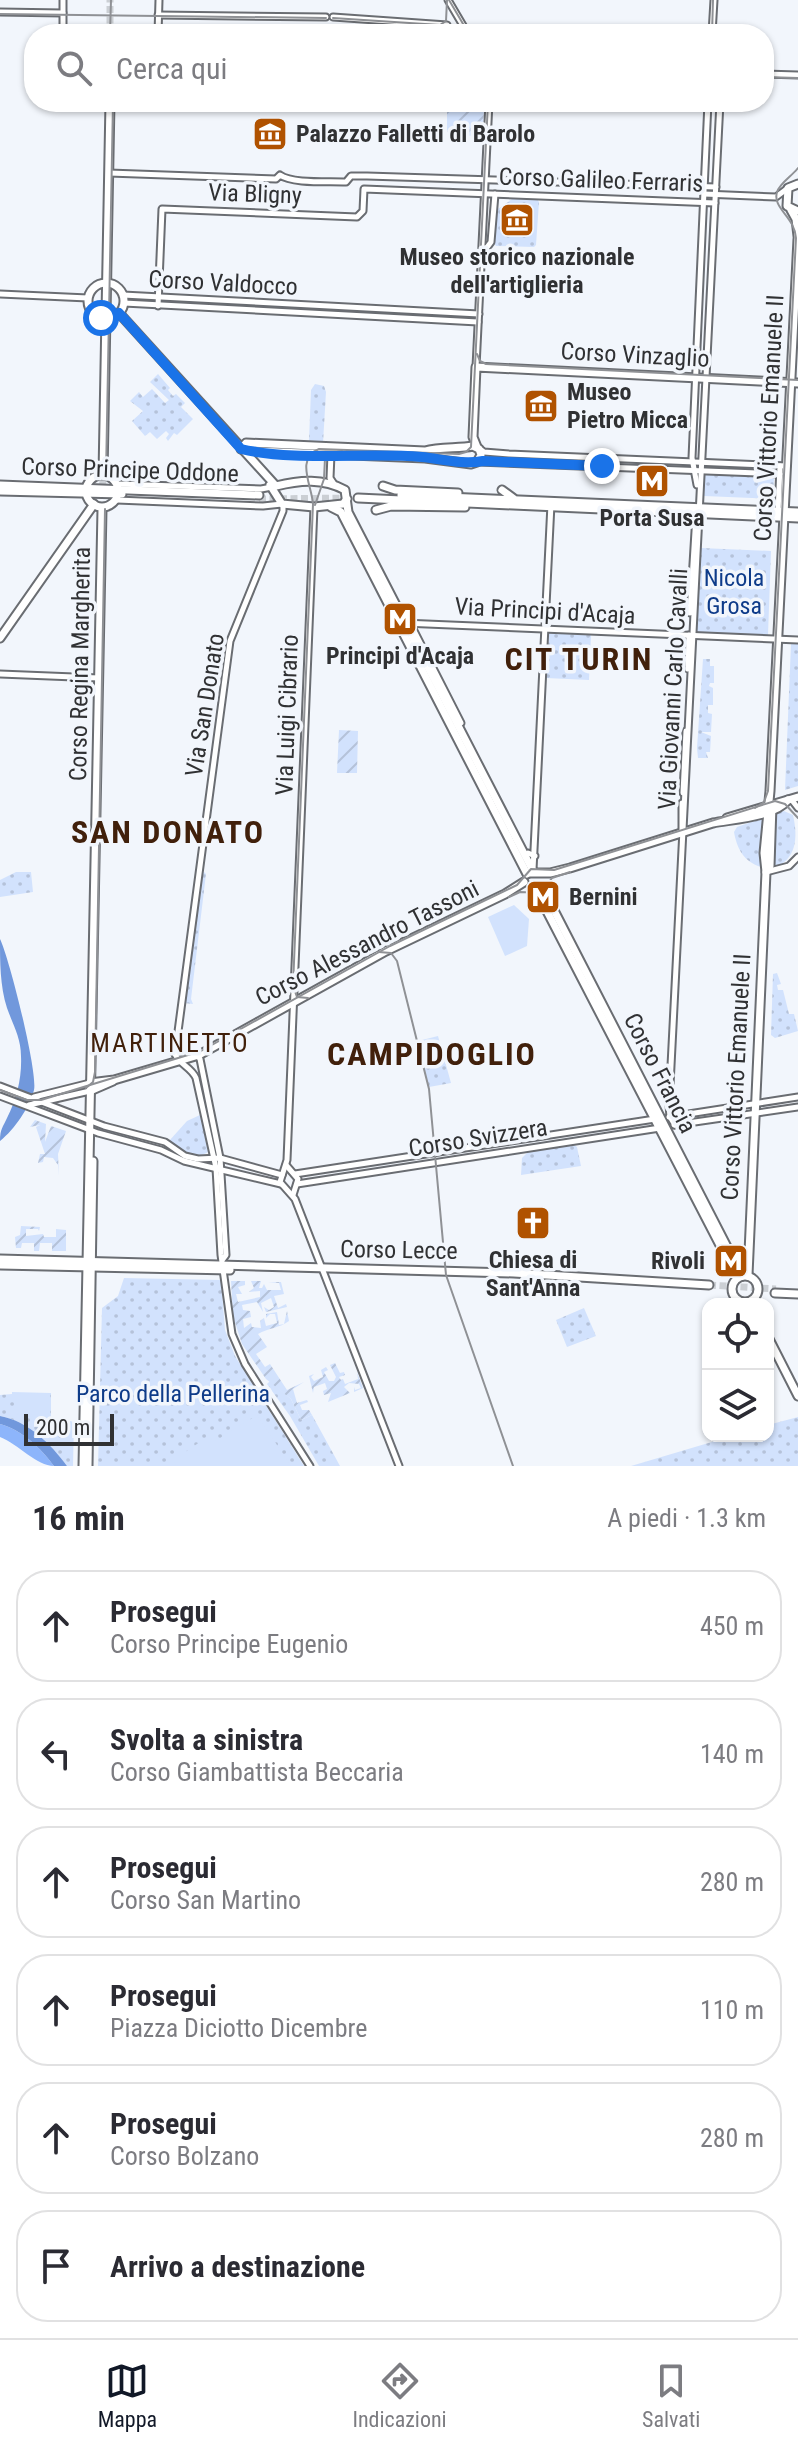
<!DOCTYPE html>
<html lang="it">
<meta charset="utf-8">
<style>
body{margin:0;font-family:"Roboto Condensed",sans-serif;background:#f2f2f3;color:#2b2b33}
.controls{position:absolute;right:24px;bottom:24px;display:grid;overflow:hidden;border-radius:16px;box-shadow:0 2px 6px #0004}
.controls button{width:72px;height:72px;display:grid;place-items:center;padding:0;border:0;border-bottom:2px solid #e1e1e2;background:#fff;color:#2b2b33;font:40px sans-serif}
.scale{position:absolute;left:24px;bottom:20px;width:90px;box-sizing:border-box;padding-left:8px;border:4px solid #303133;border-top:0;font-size:22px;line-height:28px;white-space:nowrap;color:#303133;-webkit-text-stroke:6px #f2f6fc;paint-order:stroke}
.stop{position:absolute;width:24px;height:24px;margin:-18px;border:6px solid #1a73e8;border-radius:50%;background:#fff}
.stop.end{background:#1a73e8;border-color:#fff;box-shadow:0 2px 8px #0008}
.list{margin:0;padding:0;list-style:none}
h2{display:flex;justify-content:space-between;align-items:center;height:104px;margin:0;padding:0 32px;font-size:34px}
h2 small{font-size:26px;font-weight:400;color:#7c7c81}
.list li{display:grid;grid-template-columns:52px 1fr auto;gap:24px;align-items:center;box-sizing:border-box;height:112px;margin:0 16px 16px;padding:0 16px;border:2px solid #e1e1e2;border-radius:32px}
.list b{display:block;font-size:30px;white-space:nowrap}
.list p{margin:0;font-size:26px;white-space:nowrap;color:#7c7c81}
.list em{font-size:26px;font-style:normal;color:#7c7c81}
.icon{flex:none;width:44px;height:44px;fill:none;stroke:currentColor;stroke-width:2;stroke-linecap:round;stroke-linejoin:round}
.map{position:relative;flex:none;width:798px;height:1466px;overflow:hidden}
.search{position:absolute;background:#fff;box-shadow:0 2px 6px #0004;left:24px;right:24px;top:24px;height:88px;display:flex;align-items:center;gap:20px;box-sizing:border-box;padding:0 28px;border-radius:32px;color:#7c7c81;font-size:30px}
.sheet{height:872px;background:#fff}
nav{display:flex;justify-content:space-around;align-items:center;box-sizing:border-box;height:112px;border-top:2px solid #e1e1e2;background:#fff;font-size:22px;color:#7c7c81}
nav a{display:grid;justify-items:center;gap:4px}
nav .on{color:#111827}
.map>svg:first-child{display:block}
.grass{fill:url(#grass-dots)}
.forest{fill:url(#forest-crowns)}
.garden{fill:url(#garden-furrows)}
.pitch{fill:#d2e2fd}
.water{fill:#7198dc}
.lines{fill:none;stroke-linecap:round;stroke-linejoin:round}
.major-tunnel{stroke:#cbcfd4;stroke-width:7;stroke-dasharray:7 3.5;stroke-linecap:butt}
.minor-casing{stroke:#6a6d72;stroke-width:9}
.major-casing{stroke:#6a6d72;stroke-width:11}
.minor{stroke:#fff;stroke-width:5}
.major{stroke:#fff;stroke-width:7}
.tram{stroke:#8f9195;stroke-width:2}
.route{stroke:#1a73e8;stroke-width:10}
.labels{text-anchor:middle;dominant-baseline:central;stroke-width:7;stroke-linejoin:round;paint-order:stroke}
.poi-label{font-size:24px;font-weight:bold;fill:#303133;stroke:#f2f6fc}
.street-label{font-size:24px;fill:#303133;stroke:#f2f6fc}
.park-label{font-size:24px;fill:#0e3b89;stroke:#f2f6fc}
.neighbourhood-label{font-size:26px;letter-spacing:2px;fill:#41200b;stroke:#f2f6fc}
.district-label{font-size:32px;font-weight:bold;letter-spacing:2px;fill:#41200b;stroke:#f2f6fc}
</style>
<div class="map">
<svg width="798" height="1466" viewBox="0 0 798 1466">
<defs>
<pattern id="grass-dots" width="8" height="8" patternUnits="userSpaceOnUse" patternTransform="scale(2)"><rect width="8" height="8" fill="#d2e2fd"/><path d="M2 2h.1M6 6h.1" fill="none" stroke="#b5c2d9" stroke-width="1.8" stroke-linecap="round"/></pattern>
<pattern id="forest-crowns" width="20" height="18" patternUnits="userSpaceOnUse" patternTransform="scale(2)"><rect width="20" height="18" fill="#8db5fb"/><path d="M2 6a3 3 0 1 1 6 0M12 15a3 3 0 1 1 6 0" fill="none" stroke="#7494cc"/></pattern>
<pattern id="garden-furrows" width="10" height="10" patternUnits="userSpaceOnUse" patternTransform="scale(2)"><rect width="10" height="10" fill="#d2e2fd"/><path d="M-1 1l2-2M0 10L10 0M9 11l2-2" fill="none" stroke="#b5c2d9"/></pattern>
</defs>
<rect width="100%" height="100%" fill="#f2f6fc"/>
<g class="grass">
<polygon points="512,199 537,199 539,202 536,245 534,247 496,246 494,243 495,211"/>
<polygon points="158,374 170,388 168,390 173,396 176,394 185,403 181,407 193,419 177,435 174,433 168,441 166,438 169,434 166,431 157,439 150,432 145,436 132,421 143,411 130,401 139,392 143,397 152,389 165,403 169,400 150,382"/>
<polygon points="315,384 324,386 326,392 323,443 309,441 311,390"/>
<polygon points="705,474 774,478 773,499 704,496"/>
<polygon points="701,548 771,551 768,635 697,632"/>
<polygon points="549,633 591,635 589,680 546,678"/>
<polygon points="791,644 798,644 798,786 785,790"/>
<polygon points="703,659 710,659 710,666 714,666 714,683 710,683 709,686 713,688 713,705 708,705 708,713 712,714 711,732 701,732 711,736 710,752 706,752 708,758 698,758 697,748"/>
<path d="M784,811L793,815C798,837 797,860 773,868L775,814Z"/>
<path d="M763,818L761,867C744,862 737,849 734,832L737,827Z"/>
<polygon points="202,870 206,874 191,999 193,1004 184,1003"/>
<polygon points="16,872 31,872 33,892 0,897 0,880"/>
<polygon points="777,973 781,984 777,985 778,990 783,990 789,1014 794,1014 798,1031 775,1038 771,1035 773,974"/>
<polygon points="438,1036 451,1083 429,1087 418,1041"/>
<path d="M200,1115L208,1152C194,1161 180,1150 169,1141L187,1121Z"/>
<polygon points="574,1145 577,1147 581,1166 521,1175 522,1158 528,1152"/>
<polygon points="124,1278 221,1280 225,1330 235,1356 304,1466 98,1466 102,1308 118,1296"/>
<polygon points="584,1308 596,1336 567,1347 556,1320"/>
<polygon points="270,1381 291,1399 301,1420 312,1415 340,1466 319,1466 290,1416 267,1384"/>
<path d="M12,1392L51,1393V1433H53V1426H69L70,1421L74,1422L73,1466H67C51,1444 28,1421 0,1416V1395L12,1394Z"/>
<polygon points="798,1417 798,1466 631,1466 732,1436 768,1436 768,1425"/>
</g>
<path class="forest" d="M0,1424C22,1430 41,1448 54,1466C37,1466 18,1444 0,1437Z"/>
<g class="garden">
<polygon points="449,102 481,104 484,107 483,134 480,136 447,135 447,104"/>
<polygon points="339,730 358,731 357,773 337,773"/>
<polygon points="35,1120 46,1124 45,1142 51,1126 66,1131 58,1154 59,1176 58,1165 53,1158 44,1157 43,1162 38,1163 40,1154 45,1154 36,1127 40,1125 30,1127"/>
<polygon points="21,1226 40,1227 39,1231 38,1229 26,1229 26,1236 43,1234 44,1237 56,1237 56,1229 66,1230 66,1251 52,1251 52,1243 40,1243 39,1251 34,1251 34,1243 22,1243 21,1248 16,1248 15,1237 20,1235"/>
<path d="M231,1281H245V1285L238,1287L242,1294H236L238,1302L260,1297V1291L249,1292L254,1288L251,1281H261L259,1288H262L264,1284L267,1290H281L279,1283L268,1282H281L284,1294L274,1296L278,1308L286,1304L287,1307L266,1312L264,1307L269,1310L274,1307L271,1298L261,1303L263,1312L257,1302L242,1305L243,1310L250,1311L251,1317L243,1319L244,1328L251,1323L252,1327L261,1328L260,1321L264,1318L266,1326L277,1323L275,1314H270L266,1318V1314L277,1312L279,1325L284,1324L287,1311L289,1321C280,1328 268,1328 258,1334L267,1347L256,1354L265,1367L270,1364L287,1390L304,1382L293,1389L297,1403L307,1400L308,1402L300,1405L302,1410H309L312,1415L301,1420L291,1399L266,1379L242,1344L233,1316Z"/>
<polygon points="335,1363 340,1373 344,1372 345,1375 339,1377 341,1380 343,1379 345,1384 358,1379 357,1372 363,1388 354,1392 354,1387 355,1390 361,1388 359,1384 349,1383 344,1387 350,1393 328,1402 331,1393 324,1395 323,1391 327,1389 325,1383 314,1387 313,1393 309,1376 314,1374 311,1377 314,1381 323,1377 321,1370 326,1367 328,1370 324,1372 329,1381 334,1381 336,1377 330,1365"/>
</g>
<g class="pitch">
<polygon points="514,905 529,919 527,946 505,956 488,917"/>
<polygon points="16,1393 50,1394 50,1415 16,1414"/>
<polygon points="257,1415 291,1466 176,1466 173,1460 209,1436 214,1442"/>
</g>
<g class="water">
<path d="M0,939C9,957 38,1072 34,1090C29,1108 15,1129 0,1141C0,1129 3,1127 7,1118C17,1099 22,1077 21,1056C21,1038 13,1025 7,1008C0,986 0,962 0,939Z"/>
<path d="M0,1416C28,1421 51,1444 67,1466H54C41,1448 22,1430 0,1424Z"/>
</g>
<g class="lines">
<g class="major-tunnel">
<polyline points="110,34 110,0"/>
<polyline points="259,499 358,498"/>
<polyline points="102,509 103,474"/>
<polyline points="709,1285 776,1289"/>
</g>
<g class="minor-casing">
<g id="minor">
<polyline points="448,0 468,34"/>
<polyline points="0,12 63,13"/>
<polyline points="158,15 326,17"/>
<polyline points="333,17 447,25"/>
<polyline points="63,34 63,0"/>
<polyline points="158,34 159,0"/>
<polyline points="712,34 714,0"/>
<polyline points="764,74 798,75"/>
<path d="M109,173L276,179L280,175C292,184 330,181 346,182L351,176H367L716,187"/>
<polyline points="704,194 776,197 788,188"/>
<polyline points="482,254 491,242 495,194"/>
<polyline points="0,294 88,298"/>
<polyline points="123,295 479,314"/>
<polyline points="124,303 478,322"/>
<polyline points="158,306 162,209 357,217 363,211 364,189 715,203"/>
<polyline points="476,367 489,102"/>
<polyline points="480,449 484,452 509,454 787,466"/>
<polyline points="331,454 330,478 334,484"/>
<polyline points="478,462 780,474"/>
<polyline points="118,484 261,489 272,487"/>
<polyline points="697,485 692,458 708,102"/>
<polyline points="117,500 263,506 282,504"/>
<path d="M283,504V511L230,641L175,1054C180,1065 191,1067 196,1078L216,1168L221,1255L232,1334L245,1364L310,1466"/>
<polyline points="314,507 287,1160 280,1182 295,1199 399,1466"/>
<polyline points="778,513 780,466"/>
<polyline points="690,613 696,515"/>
<polyline points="403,623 798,640"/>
<polyline points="410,623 461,723 457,725"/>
<polyline points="688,669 689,635"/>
<polyline points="0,674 99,678"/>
<polyline points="683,793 686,731"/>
<polyline points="791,799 798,808"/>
<polyline points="682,803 682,832"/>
<polyline points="528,853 535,856"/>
<polyline points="533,870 551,504"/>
<polyline points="766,872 789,866 798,857"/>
<polyline points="175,1054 193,1049 200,1059 220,1158 226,1255 223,1259"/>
<polyline points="0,1086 104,1126 165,1142 185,1156 198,1159 220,1158 282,1175"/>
<polyline points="0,1096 98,1133 161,1150 184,1161 281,1184"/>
<polyline points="34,1097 90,1083"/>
<polyline points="29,1105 90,1091"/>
<polyline points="669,1117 798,1097"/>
<polyline points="674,1125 798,1107"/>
<polyline points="675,1125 670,1117 669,1105 720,102"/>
<polyline points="286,1165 298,1179 293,1195"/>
<polyline points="295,1174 655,1119"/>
<polyline points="297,1184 660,1128"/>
</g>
</g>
<g class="major-casing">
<g id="major">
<polyline points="798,184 788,188 787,206 798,211"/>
<polyline points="791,210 796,219 798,236"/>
<circle cx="106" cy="301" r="18"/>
<path d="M119,313L276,486C300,480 323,478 345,490L348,512L533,871"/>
<path d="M246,443L425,451C440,446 458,449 473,446L479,449L481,455L477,462L471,464L425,458L252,451L241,449Z"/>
<polyline points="477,447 473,437 476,367 798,383"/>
<polyline points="103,474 110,102"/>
<circle cx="102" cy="491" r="16"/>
<polyline points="0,485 259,495"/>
<polyline points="270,485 282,504 314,507 343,504 347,499"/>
<polyline points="383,486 395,490 458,493"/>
<polyline points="502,490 513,498"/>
<polyline points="0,491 122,494"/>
<polyline points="401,495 798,512"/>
<polyline points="358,498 798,518"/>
<polyline points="331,507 341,512 527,874"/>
<polyline points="376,510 391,506 465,507"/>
<polyline points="0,638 94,504"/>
<polyline points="727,818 798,797"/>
<polyline points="766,872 770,866 772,805"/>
<path d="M529,873H550L570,868L713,823C734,819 774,817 788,800"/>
<polyline points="543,889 742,1276"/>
<polyline points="537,892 737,1278"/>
<polyline points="90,1083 114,1080 199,1055 386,951 505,894 524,882"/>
<polyline points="90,1091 113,1081"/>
<polyline points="0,1259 514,1273 709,1285"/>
<polyline points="0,1265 230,1270"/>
<polyline points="748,1275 766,872 764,853 770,791 798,239"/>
<circle cx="745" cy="1289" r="13"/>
<polyline points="775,1293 798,1294"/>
<polyline points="768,1337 798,1396"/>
<polyline points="83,1466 102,509"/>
<polyline points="88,1466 93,1161"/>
</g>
</g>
<use href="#minor" class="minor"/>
<use href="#major" class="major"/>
<g class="tram">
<polyline points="449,0 469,34"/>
<polyline points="0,14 326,18"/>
<polyline points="333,18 440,25 446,21 447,0"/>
<polyline points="110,34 111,0"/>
<polyline points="712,34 713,0"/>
<polyline points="764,77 798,78"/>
<polyline points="477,354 480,361 486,364 798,380"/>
<polyline points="106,474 113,102"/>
<polyline points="315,505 324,479 325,458 331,453 342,451"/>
<path d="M755,808L764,802L768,791L796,238C795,217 772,208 777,192C780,183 792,176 798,168"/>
<polyline points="509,897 520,892 541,893 552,878 570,872"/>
<polyline points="379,952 391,953 397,961 429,1089 446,1275 513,1466"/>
<path d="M308,998L297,997L293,986L313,504C312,486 295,458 319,449L459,454L466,452L471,447L488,102"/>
<polyline points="86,1088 93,1082 95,1072 105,509"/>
<polyline points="0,1090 27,1100 41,1100 201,1051 390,946 517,885 531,869 554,870 775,801 785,804 798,818"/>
</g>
</g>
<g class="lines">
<path class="route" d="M101,318H110L119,313L241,449C296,462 365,452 422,457C442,459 463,465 483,461L602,466"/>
</g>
<defs>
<g id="museum-square" transform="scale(1.8)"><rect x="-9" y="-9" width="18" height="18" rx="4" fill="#b05200" stroke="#f2f6fc"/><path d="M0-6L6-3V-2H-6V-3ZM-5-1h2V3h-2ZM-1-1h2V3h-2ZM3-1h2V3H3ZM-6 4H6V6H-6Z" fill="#fff"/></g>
<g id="metro-square" transform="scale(1.8)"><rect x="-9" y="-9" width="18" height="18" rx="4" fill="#b05200" stroke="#f2f6fc"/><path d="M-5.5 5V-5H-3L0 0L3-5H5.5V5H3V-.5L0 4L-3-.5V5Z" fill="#fff"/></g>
<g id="church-square" transform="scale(1.8)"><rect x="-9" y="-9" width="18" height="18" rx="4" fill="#b05200" stroke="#f2f6fc"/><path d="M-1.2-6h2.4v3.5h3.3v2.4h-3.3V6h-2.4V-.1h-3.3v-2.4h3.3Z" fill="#fff"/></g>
</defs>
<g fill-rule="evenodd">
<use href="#museum-square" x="270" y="134"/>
<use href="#museum-square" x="517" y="220"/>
<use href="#museum-square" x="541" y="406"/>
<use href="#metro-square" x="652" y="481"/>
<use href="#metro-square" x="400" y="619"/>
<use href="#metro-square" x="543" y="897"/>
<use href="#church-square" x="533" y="1223"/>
<use href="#metro-square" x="731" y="1261"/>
</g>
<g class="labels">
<g class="poi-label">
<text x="296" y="134" text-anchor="start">Palazzo Falletti di Barolo</text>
<text x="517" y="257">Museo storico nazionale<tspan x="517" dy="28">dell'artiglieria</tspan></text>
<text x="567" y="392" text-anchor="start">Museo<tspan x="567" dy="28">Pietro Micca</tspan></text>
<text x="652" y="518">Porta Susa</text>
<text x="400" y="656">Principi d'Acaja</text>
<text x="569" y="897" text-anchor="start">Bernini</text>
<text x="533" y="1260">Chiesa di<tspan x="533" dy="28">Sant'Anna</tspan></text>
<text x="705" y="1261" text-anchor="end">Rivoli</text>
</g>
<g class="street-label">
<text transform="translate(601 180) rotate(2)">Corso Galileo Ferraris</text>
<text transform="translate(255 194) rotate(2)">Via Bligny</text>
<text transform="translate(223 283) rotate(3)">Corso Valdocco</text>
<text transform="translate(635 355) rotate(3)">Corso Vinzaglio</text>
<text transform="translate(769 418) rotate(-87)">Corso Vittorio Emanuele II</text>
<text transform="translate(130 470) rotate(2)">Corso Principe Oddone</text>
<text transform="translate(545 611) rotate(3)">Via Principi d'Acaja</text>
<text transform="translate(80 664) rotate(-89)">Corso Regina Margherita</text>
<text transform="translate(673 689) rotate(-87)">Via Giovanni Carlo Cavalli</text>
<text transform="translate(205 705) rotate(-81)">Via San Donato</text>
<text transform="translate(287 715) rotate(-88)">Via Luigi Cibrario</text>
<text transform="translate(367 943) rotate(-27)">Corso Alessandro Tassoni</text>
<text transform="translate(660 1073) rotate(63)">Corso Francia</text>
<text transform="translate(736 1077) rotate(-87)">Corso Vittorio Emanuele II</text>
<text transform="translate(478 1138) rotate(-9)">Corso Svizzera</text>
<text transform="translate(399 1250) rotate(1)">Corso Lecce</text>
</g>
<g class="park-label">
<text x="734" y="578">Nicola<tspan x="734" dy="28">Grosa</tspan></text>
<text x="173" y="1394">Parco della Pellerina</text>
</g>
<g class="neighbourhood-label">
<text x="170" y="1043">MARTINETTO</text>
</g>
<g class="district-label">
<text x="579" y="659">CIT TURIN</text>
<text x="168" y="832">SAN DONATO</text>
<text x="432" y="1054">CAMPIDOGLIO</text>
</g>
</g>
</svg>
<div class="controls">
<button><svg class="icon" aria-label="locate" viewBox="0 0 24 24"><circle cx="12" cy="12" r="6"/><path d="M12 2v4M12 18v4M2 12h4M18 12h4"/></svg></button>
<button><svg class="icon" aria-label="layers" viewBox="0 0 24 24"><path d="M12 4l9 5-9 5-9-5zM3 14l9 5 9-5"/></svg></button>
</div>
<div class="scale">200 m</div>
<div class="stop" style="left:101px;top:318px"></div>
<div class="stop end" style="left:602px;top:466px"></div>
<div class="search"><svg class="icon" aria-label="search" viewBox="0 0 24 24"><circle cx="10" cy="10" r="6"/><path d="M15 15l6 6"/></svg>Cerca qui</div>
</div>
<section class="sheet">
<h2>16 min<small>A piedi · 1.3 km</small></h2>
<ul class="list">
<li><svg class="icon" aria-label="ahead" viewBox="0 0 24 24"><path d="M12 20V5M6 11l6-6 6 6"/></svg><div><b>Prosegui</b><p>Corso Principe Eugenio</p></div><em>450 m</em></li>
<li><svg class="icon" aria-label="left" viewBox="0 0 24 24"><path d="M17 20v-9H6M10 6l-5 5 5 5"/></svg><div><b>Svolta a sinistra</b><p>Corso Giambattista Beccaria</p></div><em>140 m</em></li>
<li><svg class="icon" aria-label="ahead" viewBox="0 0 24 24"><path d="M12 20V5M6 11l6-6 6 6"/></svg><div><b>Prosegui</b><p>Corso San Martino</p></div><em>280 m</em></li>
<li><svg class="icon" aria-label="ahead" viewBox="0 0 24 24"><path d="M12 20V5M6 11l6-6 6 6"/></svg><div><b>Prosegui</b><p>Piazza Diciotto Dicembre</p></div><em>110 m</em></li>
<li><svg class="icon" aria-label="ahead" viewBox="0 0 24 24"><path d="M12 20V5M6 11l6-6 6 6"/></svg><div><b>Prosegui</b><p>Corso Bolzano</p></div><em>280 m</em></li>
<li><svg class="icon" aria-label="arrive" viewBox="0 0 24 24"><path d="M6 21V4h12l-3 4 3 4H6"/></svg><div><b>Arrivo a destinazione</b></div></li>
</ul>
</section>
<nav>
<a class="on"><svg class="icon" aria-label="map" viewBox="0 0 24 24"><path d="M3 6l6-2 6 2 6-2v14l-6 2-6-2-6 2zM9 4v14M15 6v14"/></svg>Mappa</a>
<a><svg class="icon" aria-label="directions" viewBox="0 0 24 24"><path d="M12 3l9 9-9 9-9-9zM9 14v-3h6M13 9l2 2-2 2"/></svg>Indicazioni</a>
<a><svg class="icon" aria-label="saved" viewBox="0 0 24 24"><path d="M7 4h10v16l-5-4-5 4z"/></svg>Salvati</a>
</nav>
